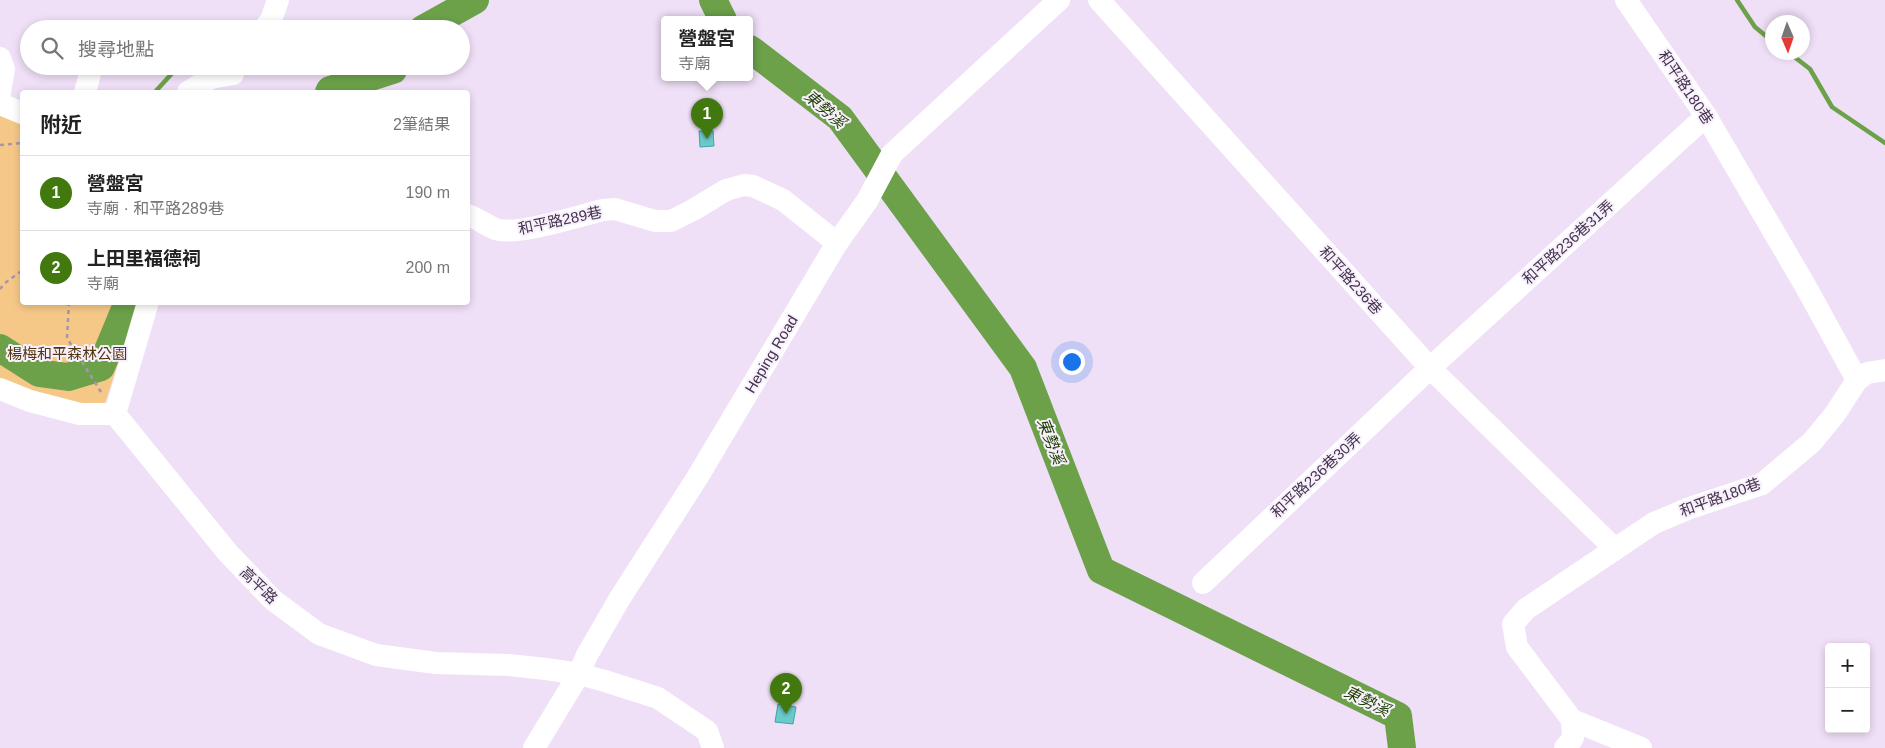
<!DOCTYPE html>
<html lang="zh-TW">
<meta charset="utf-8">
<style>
body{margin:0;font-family:Helvetica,"Noto Sans TC",sans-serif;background:#f6f6f6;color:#222}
.controls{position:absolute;right:15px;bottom:15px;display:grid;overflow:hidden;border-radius:5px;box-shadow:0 2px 8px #0003}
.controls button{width:45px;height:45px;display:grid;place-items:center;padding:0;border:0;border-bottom:1px solid #e0e0e0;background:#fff;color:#222;font:25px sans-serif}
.compass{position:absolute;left:1765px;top:15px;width:45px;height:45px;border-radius:50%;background:#fff;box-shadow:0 2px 8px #0003;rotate:178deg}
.you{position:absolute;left:1071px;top:361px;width:18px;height:18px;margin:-12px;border:4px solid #fff;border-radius:50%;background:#1a73e8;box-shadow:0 0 0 8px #1a73e833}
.badge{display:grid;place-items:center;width:32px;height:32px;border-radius:50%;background:#41790e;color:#fff;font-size:16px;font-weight:700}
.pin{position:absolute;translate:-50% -41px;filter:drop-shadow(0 1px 2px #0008)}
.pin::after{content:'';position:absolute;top:26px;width:18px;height:15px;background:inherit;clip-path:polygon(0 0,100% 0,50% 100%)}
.popup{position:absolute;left:661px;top:16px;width:92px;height:65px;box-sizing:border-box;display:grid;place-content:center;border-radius:5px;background:#fff;filter:drop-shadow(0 1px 4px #0005);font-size:16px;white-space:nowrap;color:#767676}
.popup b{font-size:19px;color:#222}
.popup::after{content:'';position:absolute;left:50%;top:100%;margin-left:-10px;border:10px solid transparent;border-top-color:#fff}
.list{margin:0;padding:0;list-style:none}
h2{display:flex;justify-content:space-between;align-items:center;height:65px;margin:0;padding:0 20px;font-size:21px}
h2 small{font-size:16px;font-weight:400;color:#767676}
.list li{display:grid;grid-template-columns:32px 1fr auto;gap:15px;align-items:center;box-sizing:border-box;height:75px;padding:0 20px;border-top:1px solid #e0e0e0}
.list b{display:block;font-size:19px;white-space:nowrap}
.list p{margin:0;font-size:16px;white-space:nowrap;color:#767676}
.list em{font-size:16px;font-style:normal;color:#767676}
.icon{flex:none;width:28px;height:28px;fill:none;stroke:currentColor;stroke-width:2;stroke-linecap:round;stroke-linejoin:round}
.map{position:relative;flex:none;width:1885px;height:748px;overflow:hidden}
.search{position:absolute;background:#fff;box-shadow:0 2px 8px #0003;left:20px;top:20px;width:450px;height:55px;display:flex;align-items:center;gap:12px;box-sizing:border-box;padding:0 18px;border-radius:28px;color:#767676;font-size:19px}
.panel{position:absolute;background:#fff;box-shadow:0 2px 8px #0003;left:20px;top:90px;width:450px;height:215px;border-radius:5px}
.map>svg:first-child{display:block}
.green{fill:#f6c888}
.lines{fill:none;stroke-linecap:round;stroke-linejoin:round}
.stream{stroke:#6ca14a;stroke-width:4.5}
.river{stroke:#6ca14a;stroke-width:28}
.building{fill:#6bcbca;stroke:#41a4a3}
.path{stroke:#a696ae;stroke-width:2.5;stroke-dasharray:4 4;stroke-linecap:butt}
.minor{stroke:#fff;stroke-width:22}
.labels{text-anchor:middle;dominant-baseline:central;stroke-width:4;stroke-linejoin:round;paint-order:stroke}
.street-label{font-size:15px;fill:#43334b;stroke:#f8f0fc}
.park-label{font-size:15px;fill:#513710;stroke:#f8f0fc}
.water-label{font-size:16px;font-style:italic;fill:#1c3e00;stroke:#f8f0fc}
</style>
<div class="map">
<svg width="1885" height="748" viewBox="0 0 1885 748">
<rect width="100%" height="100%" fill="#efdff7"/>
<polygon class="green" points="0,113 22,123 22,302 138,303 104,406 52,403 0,382"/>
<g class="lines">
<g class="stream">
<polyline points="1737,0 1755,27 1772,41"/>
<polyline points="1788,52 1810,69 1832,107 1885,143"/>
<polyline points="155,92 176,69 189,66"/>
</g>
<g class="river">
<polyline points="713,0 723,20"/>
<polyline points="423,29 475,0"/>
<polyline points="750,49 840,118 1023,368 1101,570 1398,716 1402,748"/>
<polyline points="329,92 330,90 393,70 394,66"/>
<polyline points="0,348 39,373 68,377 101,367 128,302"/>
</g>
</g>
<g class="building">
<polygon points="699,131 713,131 714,146 700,147"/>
<polygon points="778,704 796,707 793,724 775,722"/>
</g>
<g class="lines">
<g class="path">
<polyline points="0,145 22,143"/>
<polyline points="0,289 5,283 20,272 22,272"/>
<polyline points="69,302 67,338 101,392"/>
</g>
<g class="minor">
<polyline points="1099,0 1430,368 1614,548"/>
<polyline points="1626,0 1706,116 1806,287 1857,380"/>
<polyline points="264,29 271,20 278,0"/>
<polyline points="0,58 4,69 0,92"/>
<polyline points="85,92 90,74"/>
<polyline points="188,92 211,78 233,74"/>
<polyline points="0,101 5,106 22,113"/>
<path d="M468,215C479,219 488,227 499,230C523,234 578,216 603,210L615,209L655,221H671L693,210L726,190L744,185L753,186L783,200L837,243"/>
<polyline points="0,389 30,401 80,414 115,414"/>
<polyline points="115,414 228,553 273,600 319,634 376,655 436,663 509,665 546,669 579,674 605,681 658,698 707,731 713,748"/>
<polyline points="115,414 148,302"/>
<polyline points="1203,583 1430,368 1706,116"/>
<polyline points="1572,720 1641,748"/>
<polyline points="534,748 579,674 587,655 620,598 697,478 837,243 867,201 892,154 1059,0"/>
<polyline points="1565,748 1573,738 1572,720 1517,647 1513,624 1526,609 1654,523 1690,508 1762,484 1812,442 1835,414 1857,380 1867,373 1885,370"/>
</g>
</g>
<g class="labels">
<g class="street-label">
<text transform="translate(1686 87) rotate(56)">和平路180巷</text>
<text transform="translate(560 220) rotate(-12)">和平路289巷</text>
<text transform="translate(1568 242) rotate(-42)">和平路236巷31弄</text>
<text transform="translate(1351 280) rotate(48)">和平路236巷</text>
<text transform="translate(771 354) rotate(-59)">Heping Road</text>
<text transform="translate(1316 475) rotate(-43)">和平路236巷30弄</text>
<text transform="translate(1720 497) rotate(-20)">和平路180巷</text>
<text transform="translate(259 585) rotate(44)">高平路</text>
</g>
<g class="park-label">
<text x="67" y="353">楊梅和平森林公園</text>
</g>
<g class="water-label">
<text transform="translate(825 109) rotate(41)">東勢溪</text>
<text transform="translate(1051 441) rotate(69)">東勢溪</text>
<text transform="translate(1367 701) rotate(26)">東勢溪</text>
</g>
</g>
</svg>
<div class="controls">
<button>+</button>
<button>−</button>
</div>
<svg class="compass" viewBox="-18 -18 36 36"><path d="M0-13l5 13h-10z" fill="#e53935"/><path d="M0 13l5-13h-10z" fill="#767676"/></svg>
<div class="you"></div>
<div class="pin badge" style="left:707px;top:139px">1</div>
<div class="popup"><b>營盤宮</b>寺廟</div>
<div class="pin badge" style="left:786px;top:714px">2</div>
<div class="search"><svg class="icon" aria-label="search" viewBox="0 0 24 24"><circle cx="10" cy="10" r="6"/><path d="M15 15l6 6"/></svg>搜尋地點</div>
<section class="panel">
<h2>附近<small>2筆結果</small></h2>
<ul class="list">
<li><span class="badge">1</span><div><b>營盤宮</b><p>寺廟 · 和平路289巷</p></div><em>190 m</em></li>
<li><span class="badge">2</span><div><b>上田里福德祠</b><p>寺廟</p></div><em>200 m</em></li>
</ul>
</section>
</div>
